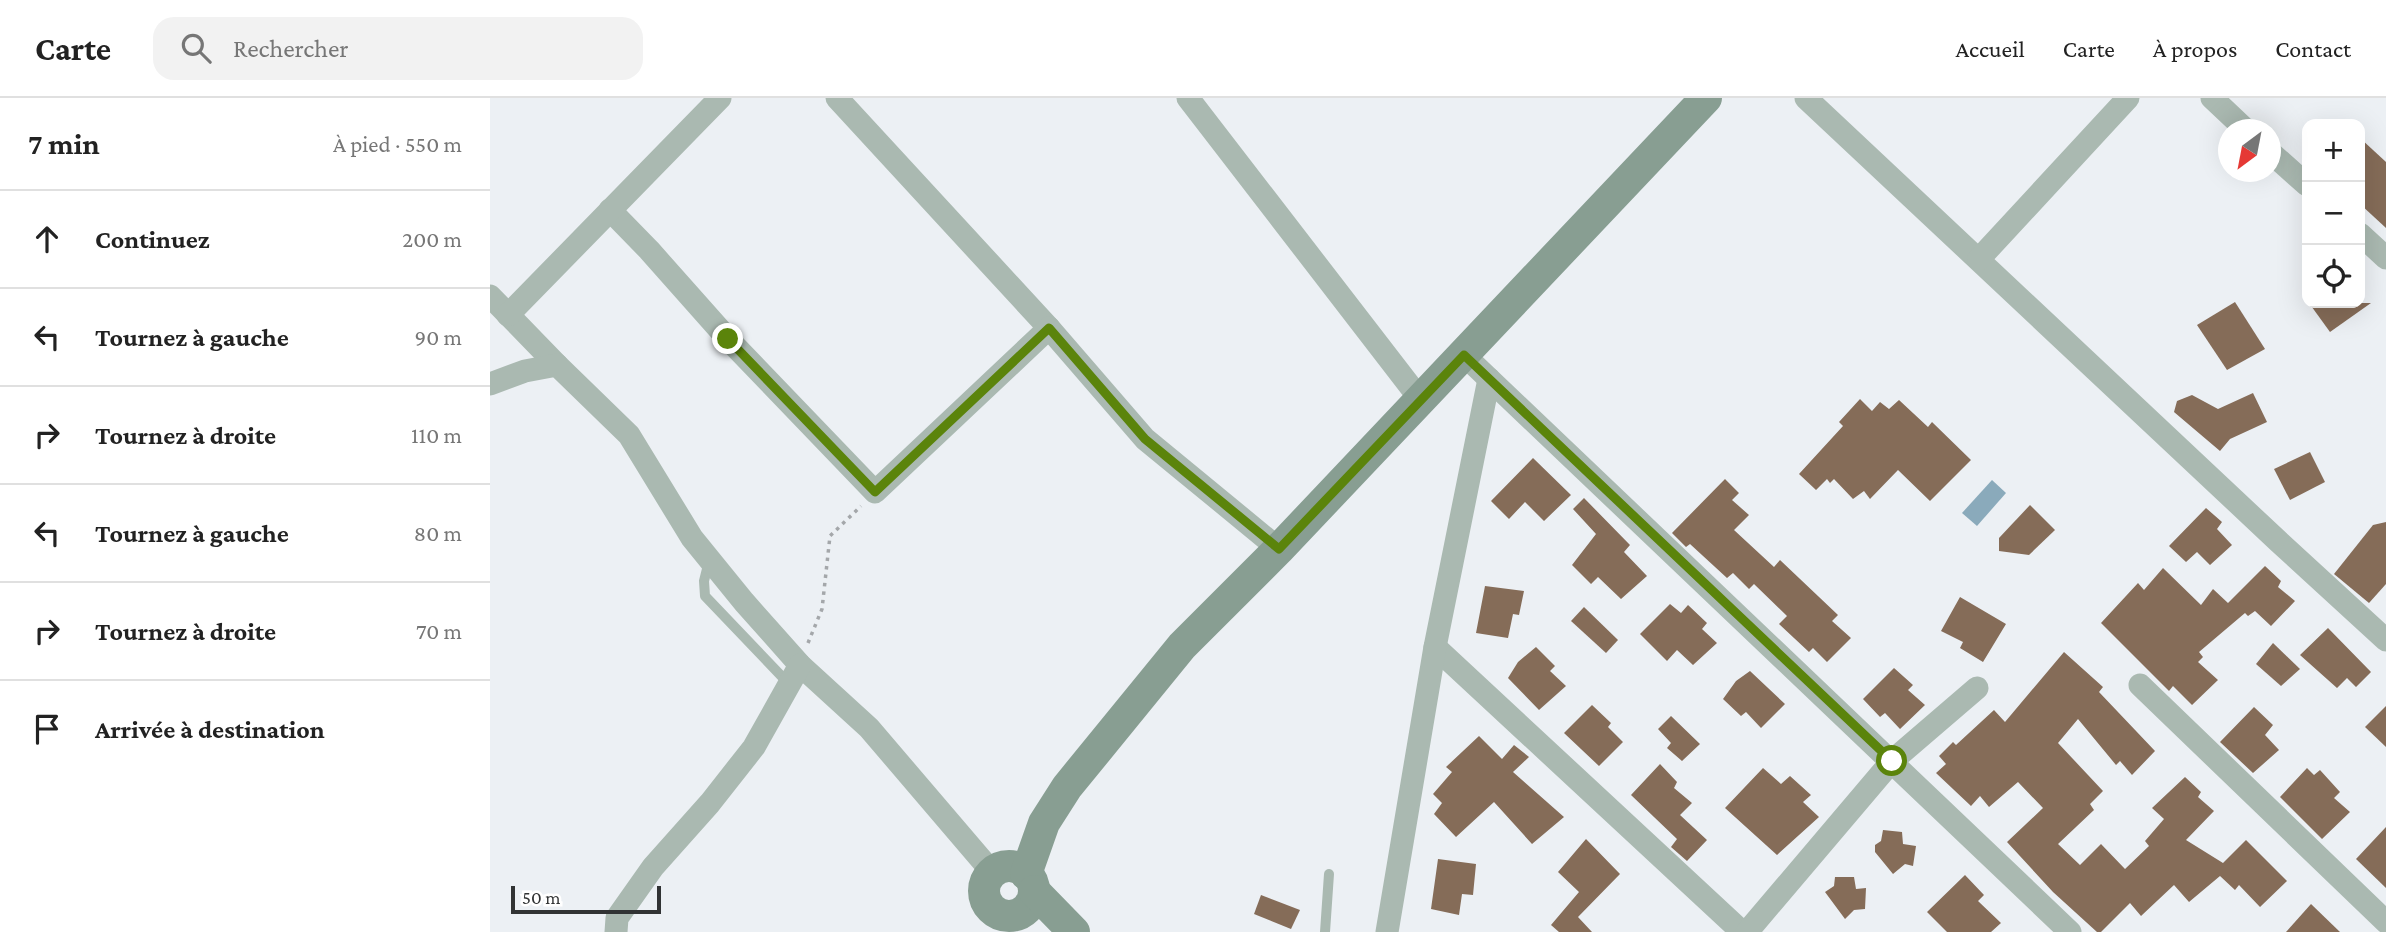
<!DOCTYPE html>
<html lang="fr">
<meta charset="utf-8">
<style>
body{margin:0;font-family:"Crimson Pro",serif;background:#f2f2f2;color:#222}
.controls{position:absolute;right:21px;top:21px;display:grid;overflow:hidden;border-radius:14px;box-shadow:0 7px 28px #0002}
.controls button{width:63px;height:63px;display:grid;place-items:center;padding:0;border:0;border-bottom:2px solid #e0e0e0;background:#fff;color:#222;font:35px sans-serif}
.compass{position:absolute;left:1728px;top:21px;width:63px;height:63px;border-radius:50%;background:#fff;box-shadow:0 7px 28px #0002;rotate:212deg}
.scale{position:absolute;left:21px;bottom:18px;width:150px;box-sizing:border-box;padding-left:7px;border:4px solid #313334;border-top:0;font-size:19px;line-height:24px;white-space:nowrap;color:#313334;-webkit-text-stroke:5px #fff;paint-order:stroke}
.stop{position:absolute;width:21px;height:21px;margin:-16px;border:5px solid #5b840b;border-radius:50%;background:#fff}
.stop.end{background:#5b840b;border-color:#fff;box-shadow:0 2px 7px #0008}
.list{margin:0;padding:0;list-style:none}
h2{display:flex;justify-content:space-between;align-items:center;height:91px;margin:0;padding:0 28px;font-size:30px}
h2 small{font-size:23px;font-weight:400;color:#767676}
.list li{display:grid;grid-template-columns:46px 1fr auto;gap:21px;align-items:center;box-sizing:border-box;height:98px;padding:0 28px;border-top:2px solid #e0e0e0}
.list b{display:block;font-size:26px;white-space:nowrap}
.list em{font-size:23px;font-style:normal;color:#767676}
.icon{flex:none;width:38px;height:38px;fill:none;stroke:currentColor;stroke-width:2;stroke-linecap:round;stroke-linejoin:round}
.map{position:relative;flex:none;width:1896px;height:834px;overflow:hidden}
header{display:flex;align-items:center;gap:42px;box-sizing:border-box;height:98px;padding:0 35px;background:#fff;border-bottom:2px solid #e0e0e0}
header strong{font-size:33px}
nav{display:flex;gap:38px;margin-inline-start:auto;font-size:24px}
.search{width:490px;height:63px;background:#f2f2f2;display:flex;align-items:center;gap:18px;box-sizing:border-box;padding:0 24px;border-radius:21px;color:#767676;font-size:26px}
main{display:flex}
aside{flex:1;background:#fff}
.map>svg:first-child{display:block}
.water{fill:#8aaabb}
.building{fill:#856c58}
.lines{fill:none;stroke-linecap:round;stroke-linejoin:round}
.path{stroke:#a4a7aa;stroke-width:3.5;stroke-dasharray:3.5 5;stroke-linecap:butt}
.lane{stroke:#aab9b1;stroke-width:10}
.street{stroke:#aab9b1;stroke-width:23}
.secondary{stroke:#889e92;stroke-width:32}
.route{stroke:#5b840b;stroke-width:9}
</style>
<header>
<strong>Carte</strong>
<div class="search"><svg class="icon" aria-label="search" viewBox="0 0 24 24"><circle cx="10" cy="10" r="6"/><path d="M15 15l6 6"/></svg>Rechercher</div>
<nav><a>Accueil</a><a>Carte</a><a>À propos</a><a>Contact</a></nav>
</header>
<main>
<aside>
<h2>7 min<small>À pied · 550 m</small></h2>
<ul class="list">
<li><svg class="icon" aria-label="ahead" viewBox="0 0 24 24"><path d="M12 20V5M6 11l6-6 6 6"/></svg><div><b>Continuez</b></div><em>200 m</em></li>
<li><svg class="icon" aria-label="left" viewBox="0 0 24 24"><path d="M17 20v-9H6M10 6l-5 5 5 5"/></svg><div><b>Tournez à gauche</b></div><em>90 m</em></li>
<li><svg class="icon" aria-label="right" viewBox="0 0 24 24"><path d="M7 20v-9h11M14 6l5 5-5 5"/></svg><div><b>Tournez à droite</b></div><em>110 m</em></li>
<li><svg class="icon" aria-label="left" viewBox="0 0 24 24"><path d="M17 20v-9H6M10 6l-5 5 5 5"/></svg><div><b>Tournez à gauche</b></div><em>80 m</em></li>
<li><svg class="icon" aria-label="right" viewBox="0 0 24 24"><path d="M7 20v-9h11M14 6l5 5-5 5"/></svg><div><b>Tournez à droite</b></div><em>70 m</em></li>
<li><svg class="icon" aria-label="arrive" viewBox="0 0 24 24"><path d="M6 21V4h12l-3 4 3 4H6"/></svg><div><b>Arrivée à destination</b></div></li>
</ul>
</aside>
<div class="map">
<svg width="1896" height="834" viewBox="0 0 1896 834">
<rect width="100%" height="100%" fill="#ecf0f4"/>
<polygon class="water" points="1502,382 1516,395 1487,428 1472,415"/>
<g class="building">
<polygon points="1870,40 1896,64 1896,130 1870,106"/>
<polygon points="1745,204 1775,251 1737,272 1707,227"/>
<polygon points="1819,205 1881,205 1840,234"/>
<polygon points="1763,295 1777,324 1740,341 1730,353 1684,314 1687,303 1702,297 1728,311"/>
<polygon points="1370,301 1382,313 1390,304 1399,311 1409,302 1438,329 1442,324 1481,362 1440,403 1408,372 1380,401 1374,393 1363,401 1344,381 1340,385 1337,381 1326,392 1309,376 1353,328 1349,324"/>
<polygon points="1820,354 1835,384 1800,402 1784,371"/>
<polygon points="1043,360 1081,397 1054,423 1035,404 1019,421 1001,403"/>
<polygon points="1235,381 1249,395 1242,402 1259,417 1244,432 1284,469 1290,462 1348,517 1342,523 1361,540 1337,564 1323,550 1319,554 1289,526 1297,518 1264,486 1259,491 1243,475 1237,480 1200,446 1196,449 1182,435"/>
<polygon points="1094,400 1140,447 1134,454 1157,478 1131,501 1108,479 1101,486 1082,467 1106,436 1083,411"/>
<polygon points="1540,407 1565,432 1539,457 1509,453 1509,440"/>
<polygon points="1716,410 1732,424 1727,431 1742,447 1720,467 1707,454 1696,464 1679,448"/>
<polygon points="1896,424 1896,486 1879,505 1844,476 1883,427"/>
<polygon points="1775,468 1791,483 1788,489 1805,503 1781,528 1765,513 1758,518 1755,515 1709,554 1713,559 1708,564 1728,582 1702,607 1683,588 1679,593 1611,525 1648,485 1654,492 1673,470 1711,507 1723,491 1738,505"/>
<polygon points="995,488 1034,493 1029,517 1023,516 1018,540 986,535"/>
<polygon points="1470,499 1516,526 1493,564 1470,550 1473,544 1451,533"/>
<polygon points="1180,506 1191,515 1198,507 1217,525 1212,531 1227,545 1203,567 1187,552 1177,563 1150,536"/>
<polygon points="1094,509 1128,542 1116,555 1081,523"/>
<polygon points="1838,530 1881,574 1866,589 1857,580 1847,590 1810,557"/>
<polygon points="1783,545 1810,571 1791,588 1766,566"/>
<polygon points="1046,549 1065,568 1060,573 1076,588 1049,612 1018,580 1028,564"/>
<polygon points="1574,554 1613,589 1609,594 1665,653 1642,677 1630,663 1626,667 1588,621 1568,645 1613,693 1600,706 1604,712 1568,746 1590,767 1611,746 1635,771 1659,748 1655,743 1674,721 1662,710 1695,679 1711,694 1708,699 1724,713 1696,742 1733,765 1756,742 1797,783 1770,809 1749,787 1745,792 1730,778 1699,804 1684,787 1651,818 1640,805 1611,834 1607,834 1563,794 1517,744 1553,710 1528,684 1499,709 1490,698 1481,708 1446,675 1456,666 1449,658 1463,644 1466,647 1504,612 1515,624"/>
<polygon points="1404,570 1423,587 1418,592 1435,607 1410,631 1395,615 1390,619 1373,601"/>
<polygon points="1260,573 1295,606 1271,630 1256,614 1251,618 1233,601 1246,583"/>
<polygon points="1102,607 1121,625 1118,629 1133,644 1109,668 1074,635"/>
<polygon points="1896,608 1896,649 1875,629"/>
<polygon points="1764,609 1783,627 1775,637 1789,652 1763,675 1730,644"/>
<polygon points="1181,618 1210,646 1192,663 1177,650 1181,645 1168,631"/>
<polygon points="989,638 1012,661 1024,647 1039,659 1023,674 1074,719 1042,746 1004,704 966,739 944,716 952,705 943,696 962,674 956,669"/>
<polygon points="1170,666 1187,684 1184,690 1202,705 1190,717 1217,742 1197,763 1181,749 1187,741 1141,697"/>
<polygon points="1273,670 1291,686 1300,678 1321,697 1313,704 1329,719 1287,757 1235,710"/>
<polygon points="1817,670 1824,677 1830,672 1850,694 1844,700 1860,714 1832,741 1790,699"/>
<polygon points="1896,729 1896,790 1866,761"/>
<polygon points="1393,732 1412,734 1413,746 1426,748 1423,768 1415,766 1403,776 1385,754 1385,747 1391,743"/>
<polygon points="1096,741 1130,776 1088,819 1102,834 1069,834 1061,827 1089,794 1068,774"/>
<polygon points="948,761 986,766 983,797 972,796 969,817 941,811"/>
<polygon points="1475,777 1494,797 1488,803 1511,825 1501,834 1457,834 1437,814"/>
<polygon points="1345,779 1364,779 1366,791 1376,790 1375,811 1364,812 1355,821 1335,794 1344,788"/>
<polygon points="771,797 810,812 801,831 764,816"/>
<polygon points="1821,806 1850,834 1796,834"/>
</g>
<g class="lines">
<polyline class="path" points="318,545 332,511 340,438 371,408"/>
<g class="lane">
<polyline points="219,463 214,483 215,498 299,586"/>
<polyline points="835,834 839,776"/>
</g>
<g class="street">
<polyline points="347,0 559,230 655,341 789,451"/>
<polyline points="698,0 930,301"/>
<polyline points="1316,0 1788,443 1896,542"/>
<polyline points="1722,0 1756,32"/>
<polyline points="1780,54 1817,87"/>
<polyline points="120,112 159,152 238,241 385,394 559,230"/>
<polyline points="1870,136 1896,160"/>
<polyline points="1489,161 1638,0"/>
<polyline points="0,198 67,267"/>
<polyline points="18,217 230,0"/>
<polyline points="974,257 1580,834"/>
<polyline points="0,286 35,273 67,267 139,337 202,440 254,504 310,567 379,630 502,774"/>
<polyline points="945,549 1252,834"/>
<polyline points="1650,587 1896,824"/>
<polyline points="126,834 127,820 163,769 220,705 264,649 310,567"/>
<polyline points="897,834 945,549 999,281"/>
<polyline points="1257,834 1402,663 1487,590"/>
</g>
<g class="secondary">
<circle cx="519" cy="793" r="25"/>
<polyline points="536,776 554,725 577,689 692,548 789,451 1216,0"/>
<polyline points="544,793 584,834"/>
</g>
</g>
<g class="lines">
<polyline class="route" points="238,241 385,394 559,230 655,341 789,451 974,257 1402,663"/>
</g>
</svg>
<div class="controls">
<button>+</button>
<button>−</button>
<button><svg class="icon" aria-label="locate" viewBox="0 0 24 24"><circle cx="12" cy="12" r="6"/><path d="M12 2v4M12 18v4M2 12h4M18 12h4"/></svg></button>
</div>
<svg class="compass" viewBox="-18 -18 36 36"><path d="M0-13l5 13h-10z" fill="#e53935"/><path d="M0 13l5-13h-10z" fill="#767676"/></svg>
<div class="scale">50 m</div>
<div class="stop" style="left:1402px;top:663px"></div>
<div class="stop end" style="left:238px;top:241px"></div>
</div>
</main>
